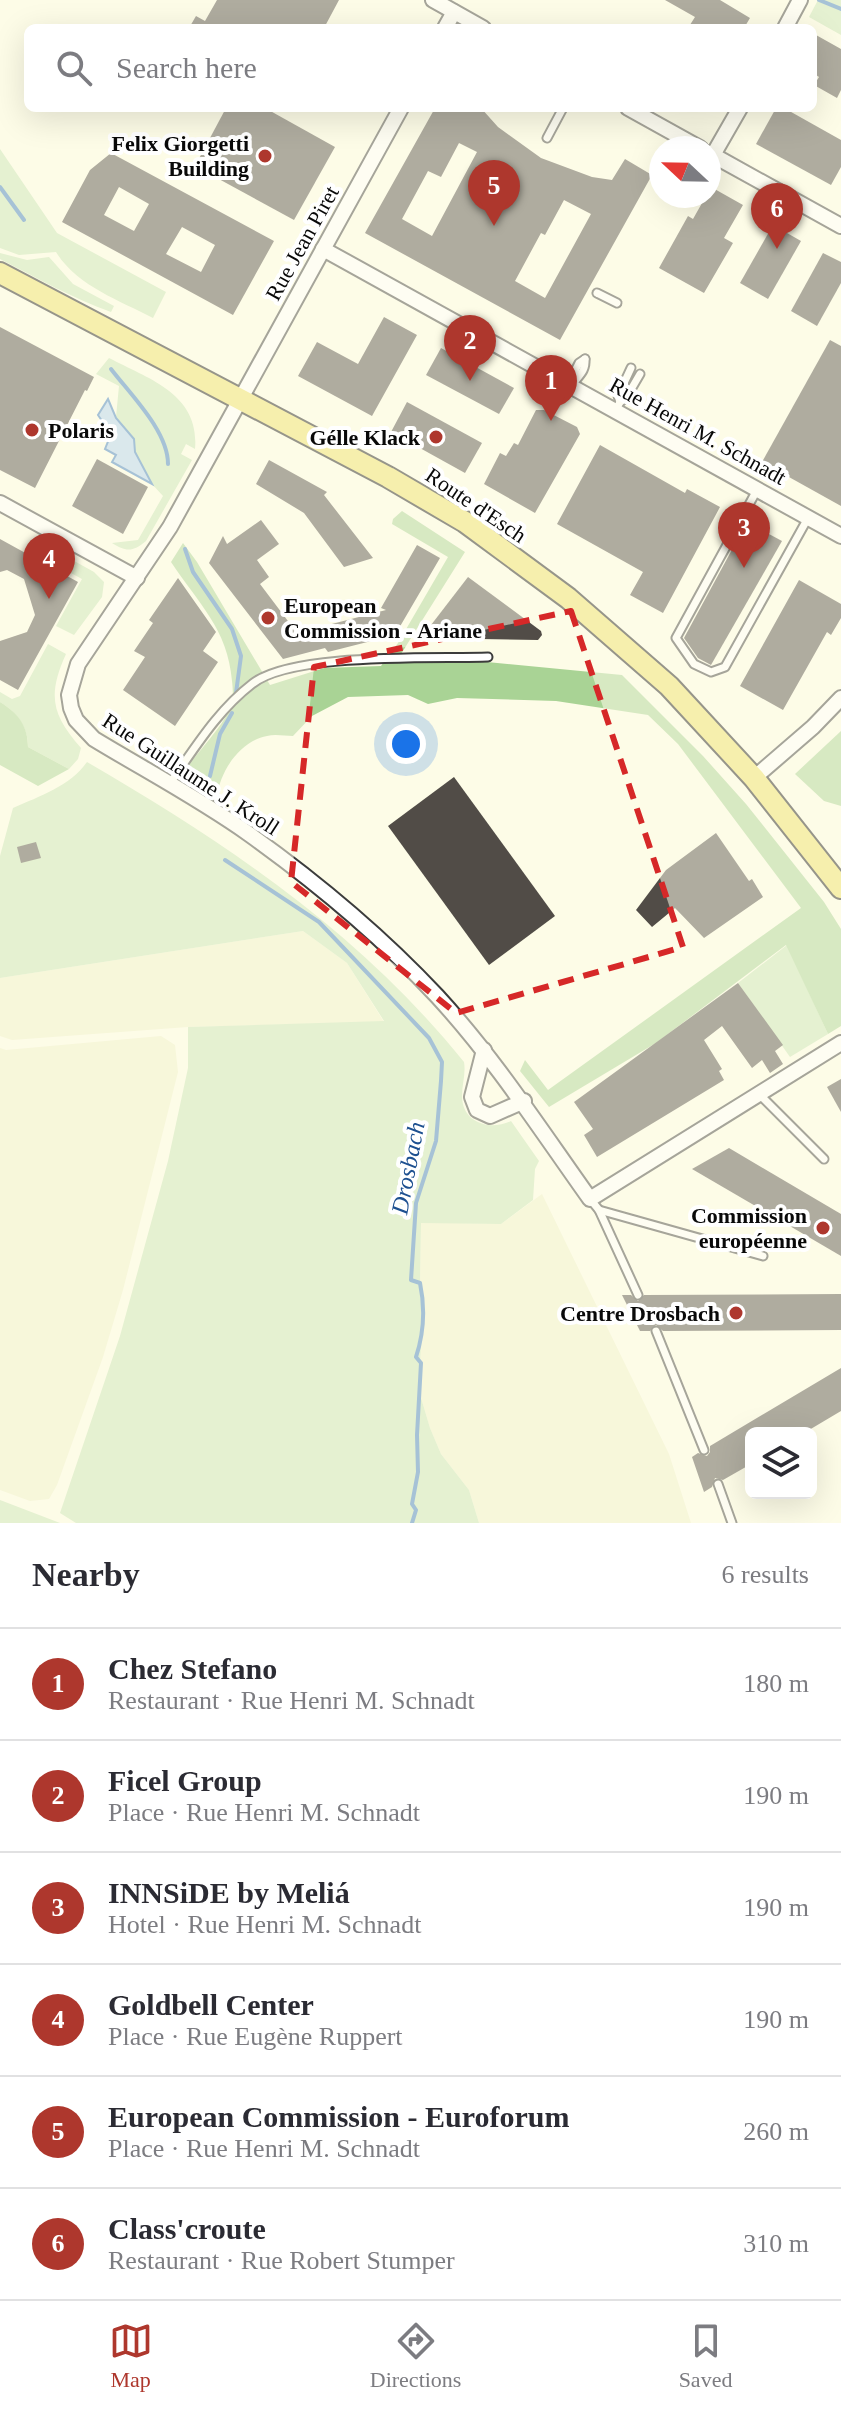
<!DOCTYPE html>
<meta charset="utf-8">
<style>
body{margin:0;font-family:"Times New Roman",serif;background:#f2f2f3;color:#2b2b33}
.controls{position:absolute;right:24px;bottom:24px;display:grid;overflow:hidden;border-radius:12px;box-shadow:0 8px 32px #0002}
.controls button{width:72px;height:72px;display:grid;place-items:center;padding:0;border:0;border-bottom:2px solid #e1e1e2;background:#fff;color:#2b2b33;font:40px sans-serif}
.compass{position:absolute;left:649px;top:136px;width:72px;height:72px;border-radius:50%;background:#fff;box-shadow:0 8px 32px #0002;rotate:292deg}
.you{position:absolute;left:406px;top:744px;width:28px;height:28px;margin:-20px;border:6px solid #fff;border-radius:50%;background:#1a73e8;box-shadow:0 0 0 12px #1a73e833}
.badge{display:grid;place-items:center;width:52px;height:52px;border-radius:50%;background:#ae372d;color:#fff;font-size:26px;font-weight:700}
.pin{position:absolute;translate:-50% -66px;filter:drop-shadow(0 2px 4px #0008)}
.pin::after{content:'';position:absolute;top:42px;width:28px;height:24px;background:inherit;clip-path:polygon(0 0,100% 0,50% 100%)}
.list{margin:0;padding:0;list-style:none}
h2{display:flex;justify-content:space-between;align-items:center;height:104px;margin:0;padding:0 32px;font-size:34px}
h2 small{font-size:26px;font-weight:400;color:#7c7c81}
.list li{display:grid;grid-template-columns:52px 1fr auto;gap:24px;align-items:center;box-sizing:border-box;height:112px;padding:0 32px;border-top:2px solid #e1e1e2}
.list b{display:block;font-size:30px;white-space:nowrap}
.list p{margin:0;font-size:26px;white-space:nowrap;color:#7c7c81}
.list em{font-size:26px;font-style:normal;color:#7c7c81}
.icon{flex:none;width:44px;height:44px;fill:none;stroke:currentColor;stroke-width:2;stroke-linecap:round;stroke-linejoin:round}
.map{position:relative;flex:none;width:841px;height:1523px;overflow:hidden}
.search{position:absolute;background:#fff;box-shadow:0 8px 32px #0002;left:24px;right:24px;top:24px;height:88px;display:flex;align-items:center;gap:20px;box-sizing:border-box;padding:0 28px;border-radius:12px;color:#7c7c81;font-size:30px}
.sheet{height:776px;background:#fff}
nav{display:flex;justify-content:space-around;align-items:center;box-sizing:border-box;height:112px;border-top:2px solid #e1e1e2;background:#fff;font-size:22px;color:#7c7c81}
nav a{display:grid;justify-items:center;gap:4px}
nav .on{color:#ae372d}
.map>svg:first-child{display:block}
.farmland{fill:#eff1ca}
.green{fill:#c7e4b5}
.forest{fill:#a9d395}
.water{fill:#b0d0f1;stroke:#3d7cc2;stroke-width:2}
.lines{fill:none;stroke-linecap:round;stroke-linejoin:round}
.stream{stroke:#3d7cc2;stroke-width:4}
.building{fill:#514c47;fill-rule:evenodd}
.service-casing{stroke:#3c3c3c;stroke-width:11}
.minor-casing{stroke:#3c3c3c;stroke-width:18}
.primary-casing{stroke:#1a1a1a;stroke-width:24}
.service{stroke:#fff;stroke-width:7}
.minor{stroke:#fff;stroke-width:14}
.primary{stroke:#eedf66;stroke-width:20}
.marked{fill:none;stroke:#d62828;stroke-width:6;stroke-dasharray:16 10;stroke-linejoin:round}
.poi-dot{fill:#ae372d;stroke:#fff;stroke-width:3}
.labels{text-anchor:middle;dominant-baseline:central;stroke-width:8;stroke-linejoin:round;paint-order:stroke}
.poi-label{font-size:22px;font-weight:bold;fill:#090909;stroke:#fff;text-anchor:end}
.street-label{font-size:22px;fill:#090909;stroke:#fff}
.water-label{font-size:24px;font-style:italic;fill:#1d5090;stroke:#fff}
</style>
<div class="map">
<svg width="841" height="1523" viewBox="0 0 841 1523">
<rect width="100%" height="100%" fill="#fdfce7"/>
<g class="farmland">
<polygon points="303,931 347,963 384,1022 188,1027 12,1040 0,1036 0,978"/>
<polygon points="161,1036 175,1045 178,1072 123,1290 103,1357 57,1485 49,1499 30,1501 0,1490 0,1048 6,1050"/>
<polygon points="542,1194 669,1454 691,1523 479,1523 469,1490 441,1454 430,1428 419,1391 423,1298 420,1283 421,1222 501,1224"/>
</g>
<g class="green">
<polygon points="818,0 841,0 841,35 809,17"/>
<path d="M0,149L57,233L166,292L153,318C119,300 77,286 56,252L19,255L0,248Z"/>
<path d="M0,253L27,260L49,257L73,284L114,306L111,312C72,298 37,278 0,259Z"/>
<path d="M109,358C149,379 200,394 195,449L186,444L181,454L192,460L146,541C133,552 126,552 112,543L138,540L163,496L152,484L135,452L134,439L116,417L119,386L96,374Z"/>
<polygon points="40,542 94,572 104,582 102,597 74,635 56,626 82,579 34,553"/>
<path d="M48,644L66,654C47,696 52,715 81,748L78,759L69,769L28,747C29,729 16,711 0,702V692L12,699L20,696Z"/>
<path d="M87,762C228,844 360,933 464,1062C466,1074 462,1084 462,1096C462,1123 490,1131 511,1121L539,1161L535,1169L533,1200L501,1224L421,1223L420,1283L423,1298L419,1391L430,1428L441,1454L469,1490L479,1523H76L60,1513L120,1336L168,1161L188,1068V1027L384,1021L347,963L303,931L0,978V856L13,808C40,796 70,786 87,762Z"/>
<polygon points="787,945 828,1034 790,1057 738,983"/>
<polygon points="0,1500 60,1523 0,1523"/>
</g>
<g class="forest">
<path d="M402,511L465,552L396,662H487L622,675L703,756L746,804L824,902L841,929V1026L828,1034L786,945L656,1043L549,1107L520,1071L525,1060L548,1090L801,908L678,744L648,715L556,701L457,698L428,704L408,695L348,697L312,716L293,736C285,736 275,734 267,736C240,741 220,771 217,797L181,775C195,755 218,732 229,711C234,702 233,690 232,681C228,629 198,603 171,562L183,543L197,562L270,685L324,668L381,666L398,643L448,557L392,524L393,519Z"/>
<path d="M0,702C18,713 28,726 28,747L69,769L38,786L0,765Z"/>
<polygon points="841,731 841,806 824,801 795,774"/>
</g>
<polygon class="water" points="108,399 116,418 134,439 135,452 152,484 112,462 116,455 105,449 111,434 98,415"/>
<g class="lines">
<g class="stream">
<polyline points="819,0 841,9"/>
<polyline points="0,187 24,220"/>
<path d="M111,369C130,394 168,431 168,464"/>
<polyline points="185,549 193,572 232,629 241,656 236,693"/>
<polyline points="210,776 220,734 232,713"/>
<path d="M225,860L319,922L429,1038L442,1062L441,1081L436,1141L416,1203L411,1280L420,1283C425,1307 424,1333 416,1357L421,1363L417,1435L418,1472L412,1504L416,1510L412,1523"/>
</g>
</g>
<g class="building">
<polygon points="217,0 339,0 324,28 189,28 196,16 205,21"/>
<polygon points="665,0 720,0 750,18 744,28 688,28 695,17"/>
<polygon points="816,35 841,49 841,90 837,98 814,85 819,77 813,73 813,41"/>
<polygon points="226,108 265,108 335,147 294,220 195,166"/>
<path d="M435,108H481L498,127L541,158L592,177L612,180L625,159L652,175L560,340L365,233ZM459,143L477,152L432,236L402,219L428,171L441,177ZM564,200L591,214L545,298L515,281L541,233L545,235Z"/>
<polygon points="776,108 784,108 841,140 841,167 831,185 756,144"/>
<path d="M111,153L274,241L233,315L62,222L90,170ZM119,187L149,204L134,231L104,215ZM182,227L215,245L201,272L166,254Z"/>
<polygon points="711,187 743,205 724,238 733,243 704,293 659,268 688,216 693,219 706,196 709,196"/>
<polygon points="773,225 801,241 768,299 740,283"/>
<polygon points="823,253 841,262 841,283 817,326 791,311"/>
<polygon points="384,317 417,335 372,416 298,376 317,342 358,364"/>
<polygon points="0,327 94,377 87,391 85,390 35,488 0,470"/>
<polygon points="830,340 841,346 841,506 762,462"/>
<polygon points="441,348 514,388 499,414 426,375"/>
<polygon points="407,402 482,443 465,473 391,432"/>
<polygon points="536,410 544,410 577,427 580,434 535,513 484,484 500,453 506,456 514,443 518,445"/>
<polygon points="600,445 685,493 687,489 720,507 663,613 630,595 643,572 557,524"/>
<polygon points="97,459 148,487 123,534 72,506"/>
<polygon points="269,460 327,492 324,495 373,558 344,567 304,513 256,484"/>
<polygon points="261,520 279,544 257,560 269,577 260,584 297,633 386,610 381,608 417,545 440,558 395,635 328,652 325,648 283,659 209,563 223,536 227,544"/>
<polygon points="747,522 782,541 711,665 698,658 684,638"/>
<polygon points="0,539 78,582 18,690 0,680 0,641 27,632 35,615 24,579 7,570 0,572"/>
<polygon points="468,577 541,631 542,635 538,640 421,638"/>
<polygon points="178,578 216,632 203,651 218,662 175,726 123,690 145,657 134,651 153,623 149,620"/>
<polygon points="799,580 841,604 841,618 831,635 827,632 783,710 740,686"/>
<polygon points="454,777 555,916 489,965 388,826"/>
<polygon points="716,833 749,881 752,879 763,897 704,938 675,908 652,927 636,910 666,870"/>
<polygon points="36,842 41,858 21,863 17,847"/>
<polygon points="738,983 783,1045 775,1051 783,1064 770,1073 762,1060 752,1068 722,1026 704,1040 722,1069 719,1071 724,1080 597,1157 584,1135 593,1129 574,1102"/>
<polygon points="841,1079 841,1112 827,1087"/>
<polygon points="729,1148 841,1214 841,1256 692,1169"/>
<polygon points="841,1294 841,1330 663,1331 656,1325 650,1331 640,1331 622,1295 631,1295 638,1301 644,1295"/>
<polygon points="841,1368 841,1411 804,1433 751,1433 751,1464 723,1480 715,1478 712,1487 704,1492 692,1457 698,1453 707,1456 710,1452 710,1446"/>
</g>
<g class="lines">
<g class="service-casing">
<g id="service">
<polyline points="547,138 563,108"/>
<polyline points="597,293 617,303"/>
<polyline points="576,378 575,371 579,363 585,359"/>
<path d="M571,387C577,376 586,373 585,359"/>
<polyline points="620,402 626,398 640,374"/>
<polyline points="616,410 620,402 618,396 631,368"/>
<polyline points="757,490 676,638 694,664 711,672 725,667 808,518"/>
<path d="M170,783C195,748 217,711 252,684C291,652 435,659 488,657"/>
<polyline points="759,1094 824,1159"/>
<polyline points="590,1199 599,1210 638,1295"/>
<polyline points="599,1210 763,1256"/>
<polyline points="656,1331 704,1450"/>
<polyline points="718,1484 732,1523"/>
</g>
</g>
<g class="minor-casing">
<g id="minor">
<polyline points="433,0 483,28"/>
<polyline points="445,28 454,12"/>
<polyline points="785,28 800,0"/>
<path d="M401,108L170,527L78,664L69,695L71,708L76,720L94,739C145,770 200,799 249,834C316,882 380,935 437,996C495,1059 540,1129 590,1199L841,1043"/>
<polyline points="628,108 700,148"/>
<polyline points="709,153 841,226"/>
<polyline points="713,155 740,108"/>
<polyline points="323,249 841,536"/>
<polyline points="0,503 137,578"/>
<polyline points="754,778 813,727 841,698"/>
<polyline points="484,1050 472,1097 477,1110 490,1116 524,1101"/>
</g>
</g>
<g class="primary-casing">
<polyline id="primary" points="0,273 388,477 465,522 568,598 669,686 754,778 841,888"/>
</g>
<use href="#service" class="service"/>
<use href="#minor" class="minor"/>
<use href="#primary" class="primary"/>
</g>
<path d="M0 0H841V1523H0ZM571,611L683,947L456,1013L291,882L314,667Z" fill="#fdfce7" fill-opacity=".55" fill-rule="evenodd"/>
<path class="marked" d="M571,611L683,947L456,1013L291,882L314,667Z"/>
<g class="poi-dot">
<circle cx="265" cy="156" r="8"/>
<circle cx="32" cy="430" r="8"/>
<circle cx="436" cy="437" r="8"/>
<circle cx="268" cy="618" r="8"/>
<circle cx="823" cy="1228" r="8"/>
<circle cx="736" cy="1313" r="8"/>
</g>
<g class="labels">
<g class="poi-label">
<text x="249" y="143">Felix Giorgetti<tspan x="249" dy="25">Building</tspan></text>
<text x="48" y="430" text-anchor="start">Polaris</text>
<text x="420" y="437">Gélle Klack</text>
<text x="284" y="605" text-anchor="start">European<tspan x="284" dy="25">Commission - Ariane</tspan></text>
<text x="807" y="1215">Commission<tspan x="807" dy="25">européenne</tspan></text>
<text x="720" y="1313">Centre Drosbach</text>
</g>
<g class="street-label">
<text transform="translate(302 243) rotate(-61)">Rue Jean Piret</text>
<text transform="translate(698 431) rotate(29)">Rue Henri M. Schnadt</text>
<text transform="translate(476 505) rotate(34)">Route d'Esch</text>
<text transform="translate(191 774) rotate(33)">Rue Guillaume J. Kroll</text>
</g>
<g class="water-label">
<text transform="translate(408 1168) rotate(-79)">Drosbach</text>
</g>
</g>
</svg>
<div class="controls">
<button><svg class="icon" aria-label="layers" viewBox="0 0 24 24"><path d="M12 4l9 5-9 5-9-5zM3 14l9 5 9-5"/></svg></button>
</div>
<svg class="compass" viewBox="-18 -18 36 36"><path d="M0-13l5 13h-10z" fill="#e53935"/><path d="M0 13l5-13h-10z" fill="#7c7c81"/></svg>
<div class="you"></div>
<div class="pin badge" style="left:551px;top:421px">1</div>
<div class="pin badge" style="left:470px;top:381px">2</div>
<div class="pin badge" style="left:744px;top:568px">3</div>
<div class="pin badge" style="left:49px;top:599px">4</div>
<div class="pin badge" style="left:494px;top:226px">5</div>
<div class="pin badge" style="left:777px;top:249px">6</div>
<div class="search"><svg class="icon" aria-label="search" viewBox="0 0 24 24"><circle cx="10" cy="10" r="6"/><path d="M15 15l6 6"/></svg>Search here</div>
</div>
<section class="sheet">
<h2>Nearby<small>6 results</small></h2>
<ul class="list">
<li><span class="badge">1</span><div><b>Chez Stefano</b><p>Restaurant · Rue Henri M. Schnadt</p></div><em>180 m</em></li>
<li><span class="badge">2</span><div><b>Ficel Group</b><p>Place · Rue Henri M. Schnadt</p></div><em>190 m</em></li>
<li><span class="badge">3</span><div><b>INNSiDE by Meliá</b><p>Hotel · Rue Henri M. Schnadt</p></div><em>190 m</em></li>
<li><span class="badge">4</span><div><b>Goldbell Center</b><p>Place · Rue Eugène Ruppert</p></div><em>190 m</em></li>
<li><span class="badge">5</span><div><b>European Commission - Euroforum</b><p>Place · Rue Henri M. Schnadt</p></div><em>260 m</em></li>
<li><span class="badge">6</span><div><b>Class'croute</b><p>Restaurant · Rue Robert Stumper</p></div><em>310 m</em></li>
</ul>
</section>
<nav>
<a class="on"><svg class="icon" aria-label="map" viewBox="0 0 24 24"><path d="M3 6l6-2 6 2 6-2v14l-6 2-6-2-6 2zM9 4v14M15 6v14"/></svg>Map</a>
<a><svg class="icon" aria-label="directions" viewBox="0 0 24 24"><path d="M12 3l9 9-9 9-9-9zM9 14v-3h6M13 9l2 2-2 2"/></svg>Directions</a>
<a><svg class="icon" aria-label="saved" viewBox="0 0 24 24"><path d="M7 4h10v16l-5-4-5 4z"/></svg>Saved</a>
</nav>
